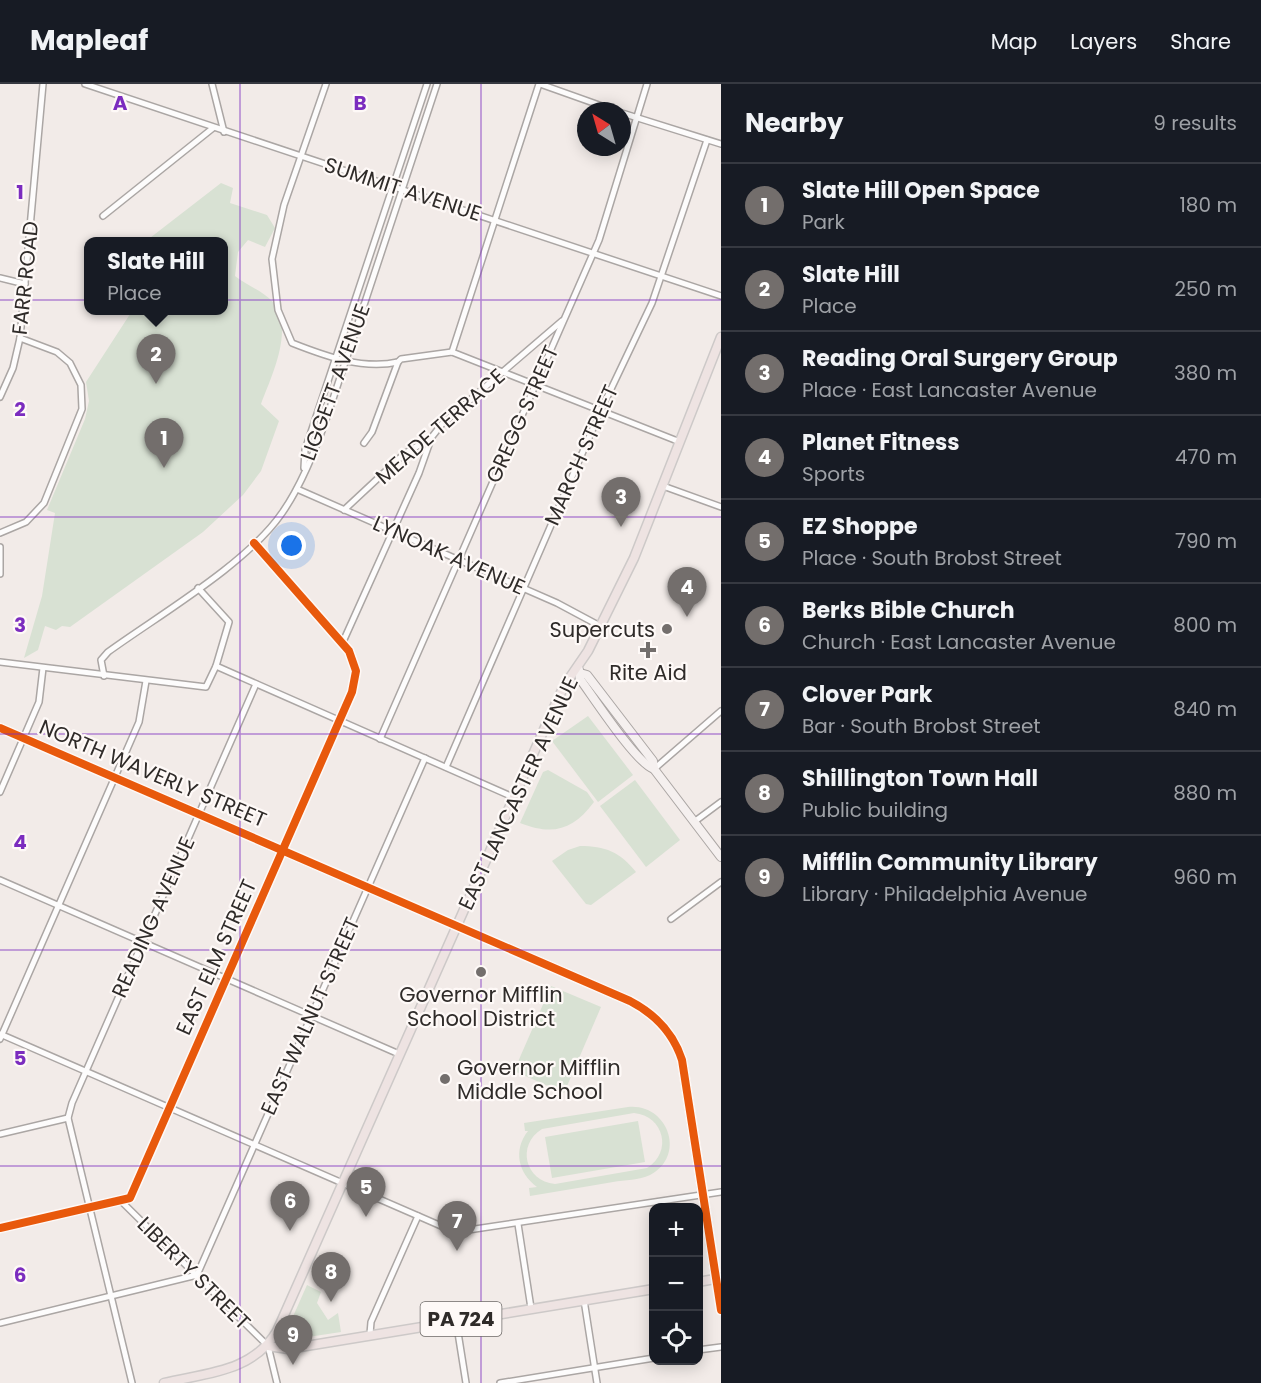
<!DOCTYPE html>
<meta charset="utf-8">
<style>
body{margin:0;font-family:Poppins,sans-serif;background:#242831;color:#f1f3f6}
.controls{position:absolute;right:18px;bottom:18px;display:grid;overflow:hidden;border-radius:12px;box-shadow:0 3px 15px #0003}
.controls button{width:54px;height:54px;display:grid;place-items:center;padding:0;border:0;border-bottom:2px solid #363941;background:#171b24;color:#f1f3f6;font:30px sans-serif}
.compass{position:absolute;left:577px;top:18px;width:54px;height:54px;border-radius:50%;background:#171b24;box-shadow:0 3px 15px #0003;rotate:323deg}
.you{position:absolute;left:292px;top:462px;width:21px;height:21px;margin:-15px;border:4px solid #fff;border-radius:50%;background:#1a73e8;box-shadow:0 0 0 9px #1a73e833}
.badge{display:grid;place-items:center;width:39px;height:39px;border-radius:50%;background:#736e6c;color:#fff;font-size:20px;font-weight:700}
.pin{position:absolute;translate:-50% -50px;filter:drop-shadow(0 2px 3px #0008)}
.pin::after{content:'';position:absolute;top:32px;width:21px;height:18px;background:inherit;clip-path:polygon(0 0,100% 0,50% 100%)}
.popup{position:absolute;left:84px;top:153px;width:144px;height:78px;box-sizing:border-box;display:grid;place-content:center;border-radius:12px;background:#171b24;filter:drop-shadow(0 2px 4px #0005);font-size:20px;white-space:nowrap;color:#9ea1a6}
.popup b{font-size:22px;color:#f1f3f6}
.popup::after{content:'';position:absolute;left:50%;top:100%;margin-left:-12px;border:12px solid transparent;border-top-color:#171b24}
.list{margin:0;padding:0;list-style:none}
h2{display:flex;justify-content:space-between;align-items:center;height:78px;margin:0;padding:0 24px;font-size:26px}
h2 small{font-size:20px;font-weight:400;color:#9ea1a6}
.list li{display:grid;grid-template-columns:39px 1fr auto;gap:18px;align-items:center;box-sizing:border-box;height:84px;padding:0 24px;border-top:2px solid #363941}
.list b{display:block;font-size:22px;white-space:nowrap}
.list p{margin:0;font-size:20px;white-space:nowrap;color:#9ea1a6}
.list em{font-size:20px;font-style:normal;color:#9ea1a6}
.icon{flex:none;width:33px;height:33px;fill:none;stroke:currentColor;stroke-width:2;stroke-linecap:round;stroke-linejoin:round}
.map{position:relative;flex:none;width:721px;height:1299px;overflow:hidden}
header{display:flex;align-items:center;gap:36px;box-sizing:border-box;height:84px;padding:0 30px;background:#171b24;border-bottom:2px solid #363941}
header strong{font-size:28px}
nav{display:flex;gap:33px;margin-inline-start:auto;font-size:21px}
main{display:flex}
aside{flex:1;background:#171b24}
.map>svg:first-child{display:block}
.green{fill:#d8e1d3;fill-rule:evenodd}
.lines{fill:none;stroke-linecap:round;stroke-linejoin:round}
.street-casing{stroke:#aba6a4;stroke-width:8}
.secondary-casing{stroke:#aba6a4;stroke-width:10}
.primary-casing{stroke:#cdc9c8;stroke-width:11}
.street{stroke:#fdfcfc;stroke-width:5}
.secondary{stroke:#f5f0ef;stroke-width:8}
.primary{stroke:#eee3e2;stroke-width:8}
.cycleway-casing{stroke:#fef9f7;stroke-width:11}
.cycleway{stroke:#e8590c;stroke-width:8}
.grid{fill:none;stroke:#7b2cbf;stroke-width:1.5;stroke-opacity:0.55}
.poi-dot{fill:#736e6c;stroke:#fef9f7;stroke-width:2}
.labels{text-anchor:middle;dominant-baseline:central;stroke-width:4.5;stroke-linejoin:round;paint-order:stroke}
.shield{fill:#fef9f7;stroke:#6d6967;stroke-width:1.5}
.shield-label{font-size:20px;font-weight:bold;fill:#2f2b29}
.street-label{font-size:21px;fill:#2f2b29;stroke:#fef9f7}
.poi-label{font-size:21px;fill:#2f2b29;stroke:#fef9f7}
.grid-label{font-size:20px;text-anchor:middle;font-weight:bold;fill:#7b2cbf;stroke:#fef9f7;stroke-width:4.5;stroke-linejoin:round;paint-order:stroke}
</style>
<header>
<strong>Mapleaf</strong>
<nav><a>Map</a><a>Layers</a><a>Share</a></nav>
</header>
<main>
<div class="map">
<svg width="721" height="1299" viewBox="0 0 721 1299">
<rect width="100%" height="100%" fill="#f2ebe8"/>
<g class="green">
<path d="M221,99L233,104L230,119L267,131L275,144L265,163L248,156L238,168L235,192C246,201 263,207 273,218C295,245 271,293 261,320L279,337L261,387L243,411L203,448L70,543L62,542L56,546L45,542L38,566L24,574L42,512L55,429L47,426L85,335L89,317L86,298L132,227L224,226V158L146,157Z"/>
<polygon points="588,632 633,691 598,718 552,657"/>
<path d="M548,686L587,708L594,718C573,746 553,752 520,739L543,688Z"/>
<polygon points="635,696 680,756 646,783 600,722"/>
<path d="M580,762C605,762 620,768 636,788L591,821L586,820L552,777L568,766Z"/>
<polygon points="551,902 601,923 564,1009 514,987"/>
<path d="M628,1023C668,1019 687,1072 650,1091C639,1096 625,1096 613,1098C586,1103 558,1107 530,1112L529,1104L537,1103C518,1089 513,1066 528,1047H525L524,1039ZM634,1029C664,1032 673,1068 647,1084L555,1100C525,1097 516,1061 542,1045Z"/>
<polygon points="638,1037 645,1078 552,1094 545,1053"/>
<polygon points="307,1201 321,1208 317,1219 328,1236 338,1229 341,1248 295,1255 290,1253 287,1246"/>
</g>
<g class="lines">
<g class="street-casing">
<g id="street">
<polyline points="85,0 721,212"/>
<polyline points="212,0 224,48"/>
<path d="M326,0L284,121L272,175L278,226L292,259C325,272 363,286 398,278L401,275L452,268L680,358"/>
<polyline points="540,0 616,27"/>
<polyline points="622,29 721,60"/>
<polyline points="103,132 213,44"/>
<polyline points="0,194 25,200"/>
<polyline points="452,268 539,0"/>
<polyline points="0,313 13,284 20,254 43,0"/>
<polyline points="364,359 372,348 398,278"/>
<polyline points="304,384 305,366 427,0"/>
<polyline points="663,402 721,423"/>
<polyline points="297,405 557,519 600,542"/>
<polyline points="344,426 404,370 431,354 442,340 562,237"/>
<polyline points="0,449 26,438 44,419 82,325 81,301 70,279 57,268 20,254"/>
<polyline points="0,463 0,490"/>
<polyline points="342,560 419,389 431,355"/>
<polyline points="0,578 206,603 216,582 229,538 198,504"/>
<polyline points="216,582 513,713"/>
<path d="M104,592L101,576L108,568C159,531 247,480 282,429C301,402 317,362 328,330L437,0"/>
<polyline points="380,655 599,156 647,0"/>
<polyline points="446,683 601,326 652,219 707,56"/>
<polyline points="654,685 721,627"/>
<polyline points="0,708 39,618 43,584"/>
<polyline points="694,738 721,718"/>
<polyline points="0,796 399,970"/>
<polyline points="671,835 721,798"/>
<polyline points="0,950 455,1148 721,1108"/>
<polyline points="0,955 139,638 146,597"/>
<polyline points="0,1050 68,1034"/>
<polyline points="120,1116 268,1262 277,1299"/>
<polyline points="518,1140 531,1224"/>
<polyline points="0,1144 130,1114 352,608 356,587 349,567 254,459"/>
<polyline points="716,1195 721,1226"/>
<polyline points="584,1216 597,1299"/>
<polyline points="456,1236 466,1299"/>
<polyline points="0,1239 197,1191 425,674"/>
<polyline points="370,1250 371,1238 418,1132"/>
<polyline points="698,1266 721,1263"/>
<polyline points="132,1299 68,1034 72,1019 256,600"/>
<polyline points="500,1299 654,1274"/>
</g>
</g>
<g class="secondary-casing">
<g id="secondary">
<path d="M579,586L580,595C594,614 636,679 654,685"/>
<polyline points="580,589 587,591 653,677 654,685 721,773"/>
<path d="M0,644L630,917C655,930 673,948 682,976L716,1195"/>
</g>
</g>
<g class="primary-casing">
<g id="primary">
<polyline points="698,1198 721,1194"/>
<polyline points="268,1262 288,1265 654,1205"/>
<path d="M164,1299C206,1289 253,1288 277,1247L550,632L564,602L588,567L634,474L721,253"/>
</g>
</g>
<use href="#street" class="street"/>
<use href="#secondary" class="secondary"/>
<use href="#primary" class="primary"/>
<g class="cycleway-casing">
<g id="cycleway">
<path d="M0,644L630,917C655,930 673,948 682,976L721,1226"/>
<polyline points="0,1144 130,1114 352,608 356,587 349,567 254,459"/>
</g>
</g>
<use href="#cycleway" class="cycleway"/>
</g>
<path class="grid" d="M240,0V1299M481,0V1299M0,216H721M0,433H721M0,650H721M0,866H721M0,1082H721"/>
<g class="poi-dot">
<circle cx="667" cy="545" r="6"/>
<path d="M645 557h6v6h6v6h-6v6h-6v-6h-6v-6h6z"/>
<circle cx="481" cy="888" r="6"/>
<circle cx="445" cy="995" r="6"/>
</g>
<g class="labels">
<rect class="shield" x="420.5" y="1218" width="81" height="34" rx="4.5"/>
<g class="shield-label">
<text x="461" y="1235">PA 724</text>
</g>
<g class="street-label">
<text transform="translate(403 105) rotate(18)">SUMMIT AVENUE</text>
<text transform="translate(25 194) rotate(-84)">FARR ROAD</text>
<text transform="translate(335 298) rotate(-70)">LIGGETT AVENUE</text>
<text transform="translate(522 330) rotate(-66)">GREGG STREET</text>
<text transform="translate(440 342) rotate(-41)">MEADE TERRACE</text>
<text transform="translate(581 371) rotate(-66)">MARCH STREET</text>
<text transform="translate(449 471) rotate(24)">LYNOAK AVENUE</text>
<text transform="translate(153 689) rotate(23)">NORTH WAVERLY STREET</text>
<text transform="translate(518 709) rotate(-65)">EAST LANCASTER AVENUE</text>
<text transform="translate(153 833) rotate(-66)">READING AVENUE</text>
<text transform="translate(216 873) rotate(-66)">EAST ELM STREET</text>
<text transform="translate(310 932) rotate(-66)">EAST WALNUT STREET</text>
<text transform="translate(194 1189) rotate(45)">LIBERTY STREET</text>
</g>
<g class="poi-label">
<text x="655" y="545" text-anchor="end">Supercuts</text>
<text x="648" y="588">Rite Aid</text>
<text x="481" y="910">Governor Mifflin<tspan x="481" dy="24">School District</tspan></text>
<text x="457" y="983" text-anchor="start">Governor Mifflin<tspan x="457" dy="24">Middle School</tspan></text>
</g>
</g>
<g class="grid-label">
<text x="120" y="26">A</text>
<text x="360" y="26">B</text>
<text x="20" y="115">1</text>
<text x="20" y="332">2</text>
<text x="20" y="548">3</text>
<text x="20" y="765">4</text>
<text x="20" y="981">5</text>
<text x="20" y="1198">6</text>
</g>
</svg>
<div class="controls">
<button>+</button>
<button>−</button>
<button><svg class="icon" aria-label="locate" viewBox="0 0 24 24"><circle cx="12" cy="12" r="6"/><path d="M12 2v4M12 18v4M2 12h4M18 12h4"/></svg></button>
</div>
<svg class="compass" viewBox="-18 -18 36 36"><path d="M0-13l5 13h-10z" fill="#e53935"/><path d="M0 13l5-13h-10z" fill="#9ea1a6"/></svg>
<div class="you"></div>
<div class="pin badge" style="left:164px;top:384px">1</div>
<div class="pin badge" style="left:156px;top:300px">2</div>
<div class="popup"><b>Slate Hill</b>Place</div>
<div class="pin badge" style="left:621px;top:443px">3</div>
<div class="pin badge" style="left:687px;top:533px">4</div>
<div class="pin badge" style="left:366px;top:1133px">5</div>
<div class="pin badge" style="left:290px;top:1147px">6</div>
<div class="pin badge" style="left:457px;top:1167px">7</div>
<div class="pin badge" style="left:331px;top:1218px">8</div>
<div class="pin badge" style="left:293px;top:1281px">9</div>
</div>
<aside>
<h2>Nearby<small>9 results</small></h2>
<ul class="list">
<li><span class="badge">1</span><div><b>Slate Hill Open Space</b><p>Park</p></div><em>180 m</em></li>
<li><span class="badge">2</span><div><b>Slate Hill</b><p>Place</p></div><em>250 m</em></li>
<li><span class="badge">3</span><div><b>Reading Oral Surgery Group</b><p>Place · East Lancaster Avenue</p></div><em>380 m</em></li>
<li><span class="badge">4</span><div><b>Planet Fitness</b><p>Sports</p></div><em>470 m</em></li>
<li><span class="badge">5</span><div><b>EZ Shoppe</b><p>Place · South Brobst Street</p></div><em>790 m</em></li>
<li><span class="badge">6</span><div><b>Berks Bible Church</b><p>Church · East Lancaster Avenue</p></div><em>800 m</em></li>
<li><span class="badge">7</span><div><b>Clover Park</b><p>Bar · South Brobst Street</p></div><em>840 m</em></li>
<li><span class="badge">8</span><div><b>Shillington Town Hall</b><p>Public building</p></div><em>880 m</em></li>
<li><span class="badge">9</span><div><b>Mifflin Community Library</b><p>Library · Philadelphia Avenue</p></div><em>960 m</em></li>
</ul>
</aside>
</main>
